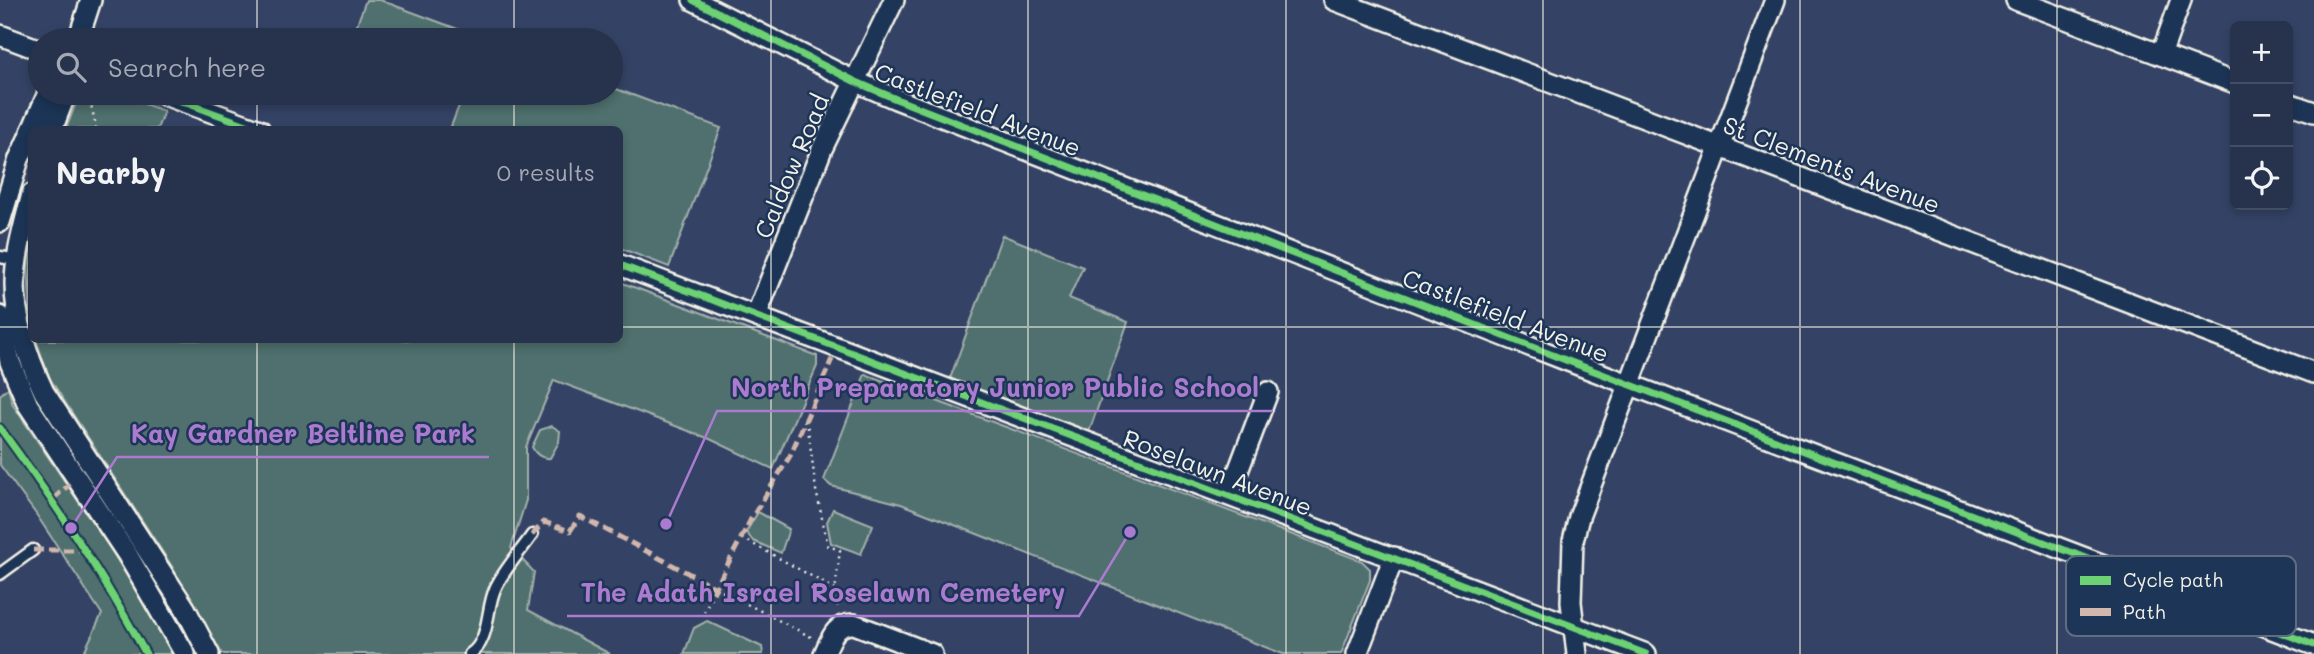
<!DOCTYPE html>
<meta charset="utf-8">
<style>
body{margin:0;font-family:Mali,sans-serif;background:#2f3a53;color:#f1f3f6}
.controls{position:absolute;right:21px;top:21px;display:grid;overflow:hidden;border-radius:10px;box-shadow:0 4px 10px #0003}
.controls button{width:63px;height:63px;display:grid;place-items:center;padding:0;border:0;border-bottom:2px solid #434d64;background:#27324c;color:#f1f3f6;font:35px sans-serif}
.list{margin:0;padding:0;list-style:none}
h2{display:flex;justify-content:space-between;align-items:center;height:91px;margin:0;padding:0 28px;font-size:30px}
h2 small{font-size:23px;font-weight:400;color:#a4aab5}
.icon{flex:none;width:38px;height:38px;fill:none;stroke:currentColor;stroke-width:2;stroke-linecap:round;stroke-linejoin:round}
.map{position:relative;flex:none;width:2314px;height:654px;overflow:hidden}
.search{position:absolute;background:#27324c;box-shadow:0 4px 10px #0003;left:28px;top:28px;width:595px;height:77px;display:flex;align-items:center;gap:18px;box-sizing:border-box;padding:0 24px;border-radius:38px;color:#a4aab5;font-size:26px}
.panel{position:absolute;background:#27324c;box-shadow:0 4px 10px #0003;left:28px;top:126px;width:595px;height:217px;border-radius:10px}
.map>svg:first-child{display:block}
.green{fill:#506f6e;stroke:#a2b0ab;stroke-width:2}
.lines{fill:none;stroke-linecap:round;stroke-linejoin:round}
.service-casing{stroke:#f4f1e8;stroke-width:15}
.minor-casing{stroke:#f4f1e8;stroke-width:24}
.path{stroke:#f4f1e8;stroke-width:2.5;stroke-dasharray:2 5;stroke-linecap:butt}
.service{stroke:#1d3557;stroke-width:10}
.minor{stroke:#1d3557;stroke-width:19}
.quiet{stroke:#d1b7ad;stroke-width:5;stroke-dasharray:10 5;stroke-linecap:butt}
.cycleway-casing{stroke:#1d3557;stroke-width:11}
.cycleway{stroke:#6cd273;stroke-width:7}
.grid{fill:none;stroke:#f4f1e8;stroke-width:2;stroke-opacity:0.55}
.labels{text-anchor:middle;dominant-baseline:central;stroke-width:5;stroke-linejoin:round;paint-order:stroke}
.street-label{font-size:24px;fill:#f4f1e8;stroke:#1d3557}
.key{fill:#1d3557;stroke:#5e6d82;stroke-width:2}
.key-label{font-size:19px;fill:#f4f1e8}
.leader{fill:none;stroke:#ab7bcf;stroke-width:2.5}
.callout-dot{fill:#ab7bcf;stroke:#1d3557;stroke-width:2.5}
.callout-label{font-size:26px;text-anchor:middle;font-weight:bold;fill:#ab7bcf;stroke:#1d3557;stroke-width:5;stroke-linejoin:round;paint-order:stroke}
</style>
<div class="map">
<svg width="2314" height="654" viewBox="0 0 2314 654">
<rect width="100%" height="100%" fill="#344365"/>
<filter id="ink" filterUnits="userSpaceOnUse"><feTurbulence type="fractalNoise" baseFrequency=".0143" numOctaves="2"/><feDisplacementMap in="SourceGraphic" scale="14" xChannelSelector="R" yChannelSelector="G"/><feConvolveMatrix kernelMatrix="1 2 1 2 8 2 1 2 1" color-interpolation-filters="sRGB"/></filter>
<g filter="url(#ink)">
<g class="green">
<polygon points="366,0 380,0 487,40 383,40 355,30"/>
<polygon points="611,87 721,128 669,267 620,248 620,130 450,129 464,93 611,93"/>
<polygon points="80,93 114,93 164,111 157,129 66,129"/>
<polygon points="31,233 31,319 28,267"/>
<polygon points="1002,235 1083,267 1069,298 1128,322 1089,432 950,379"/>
<polygon points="620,282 817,356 817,366 773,469 710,439 554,380 526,447 526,500 511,548 534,572 528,610 610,654 222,654 171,565 50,379 36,340 620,340"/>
<polygon points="865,374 1362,561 1370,569 1370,580 1341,654 1283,654 901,504 831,486 824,480"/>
<polygon points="8,388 13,405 112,551 174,654 83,654 102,614 36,514 0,465 0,395"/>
<path d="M552,426L560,431L559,442L550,458C541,459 536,455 532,447L540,430Z"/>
<polygon points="833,509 873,525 861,554 831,543 827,522"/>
<polygon points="758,512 789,529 781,553 753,541 746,532"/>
<polygon points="707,621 762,647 763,654 684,654 694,628"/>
</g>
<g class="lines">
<g class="service-casing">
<g id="service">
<polyline points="0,257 18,260"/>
<polyline points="0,574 33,550"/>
<path d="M470,654C490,641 486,609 495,589C502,572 521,551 532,535"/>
</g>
</g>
<g class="minor-casing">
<g id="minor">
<polyline points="693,0 854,81 896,99 1568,361 2314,645"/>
<polyline points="1334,0 2314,373"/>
<polyline points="2016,0 2235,83"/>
<polyline points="0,35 40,50"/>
<polyline points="78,40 91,0"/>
<polyline points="2161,55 2181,0"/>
<polyline points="159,93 260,130"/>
<polyline points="2288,103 2314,112"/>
<polyline points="32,130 48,93"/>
<polyline points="52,130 66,93"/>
<path d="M32,194C25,222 15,254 15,284C15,322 28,358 44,392L185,608L209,654"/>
<polyline points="0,222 19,159 32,130"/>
<polyline points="620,265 1646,654"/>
<polyline points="0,316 10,362 28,405 127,554 185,654"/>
<polyline points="756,316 822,149 894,0"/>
<polyline points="1229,495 1268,392"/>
<path d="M824,654C831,639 835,623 854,624L932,654"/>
<polyline points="1357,654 1394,557"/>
<polyline points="1577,654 1571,602 1573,541 1579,517 1775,0"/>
</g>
</g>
<g class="path">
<polyline points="88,93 97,130"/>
<polyline points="804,421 808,428 816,490 828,546 840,550 834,599 839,608"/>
<polyline points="742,538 835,589"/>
<polyline points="716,588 811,637"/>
<polyline points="704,612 713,593"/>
</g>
<use href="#service" class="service"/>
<use href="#minor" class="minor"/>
<g class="quiet">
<polyline points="53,499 70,484"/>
<polyline points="532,535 544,522 570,531 580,516 716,588"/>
<polyline points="33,550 87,550"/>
<polyline points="713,593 751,519 790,456 832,359"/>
</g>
<g class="cycleway-casing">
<g id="cycleway">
<polyline points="693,0 854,81 896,99 1568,361 2314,645"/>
<polyline points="159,93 260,130"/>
<polyline points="620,265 1646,654"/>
<path d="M0,428C54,501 103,575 146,654"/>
</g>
</g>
<use href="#cycleway" class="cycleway"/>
</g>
</g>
<path class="grid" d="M257,0V40M514,0V40M771,0V654M1028,0V654M1286,0V654M1543,0V654M1800,0V654M2057,0V654M257,93V130M514,93V130M0,327H32M620,327H2314M257,340V654M514,340V654"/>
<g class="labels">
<g class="street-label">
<text transform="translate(978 109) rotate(21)">Castlefield Avenue</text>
<text transform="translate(1832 164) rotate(21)">St Clements Avenue</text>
<text transform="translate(791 166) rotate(-67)">Caldow Road</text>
<text transform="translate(1506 315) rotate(21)">Castlefield Avenue</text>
<text transform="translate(1218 472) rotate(21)">Roselawn Avenue</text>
</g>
</g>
<rect x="2066" y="556" width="230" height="80" rx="10" class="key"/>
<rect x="2080" y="576" width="31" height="9" fill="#6cd273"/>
<rect x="2080" y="608" width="31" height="8" fill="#d1b7ad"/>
<g class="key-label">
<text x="2123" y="587">Cycle path</text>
<text x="2123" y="619">Path</text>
</g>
<path class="leader" d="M666 524L717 411H1273M71 528L117 457H489M1130 532L1079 616H567"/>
<g class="callout-dot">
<circle cx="666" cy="524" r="7"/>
<circle cx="71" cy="528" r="7"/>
<circle cx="1130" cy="532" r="7"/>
</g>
<g class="callout-label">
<text x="995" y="397">North Preparatory Junior Public School</text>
<text x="303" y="443">Kay Gardner Beltline Park</text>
<text x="823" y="602">The Adath Israel Roselawn Cemetery</text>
</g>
</svg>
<div class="controls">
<button>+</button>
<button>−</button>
<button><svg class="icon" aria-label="locate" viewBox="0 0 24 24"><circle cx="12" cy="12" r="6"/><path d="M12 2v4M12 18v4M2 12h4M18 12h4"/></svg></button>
</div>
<div class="search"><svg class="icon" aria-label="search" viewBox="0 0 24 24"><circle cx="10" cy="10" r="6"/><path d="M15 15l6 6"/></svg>Search here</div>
<section class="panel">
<h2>Nearby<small>0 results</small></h2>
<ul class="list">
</ul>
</section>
</div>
